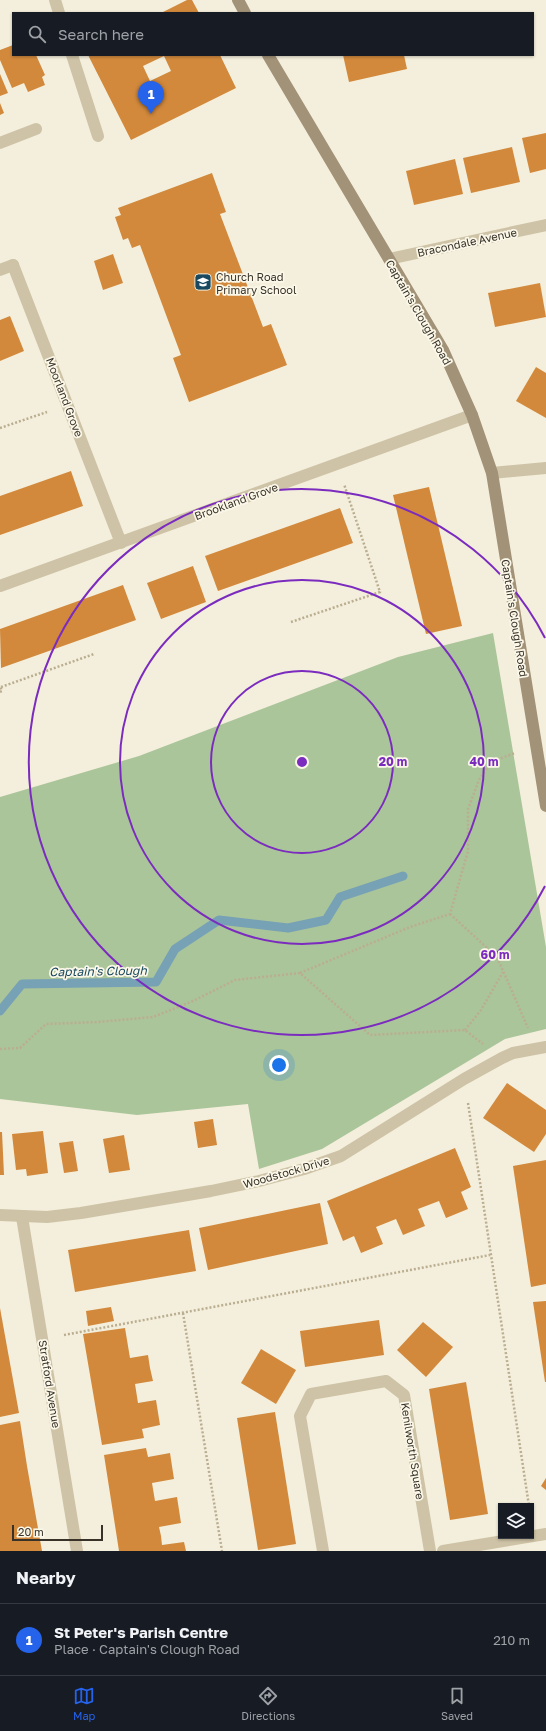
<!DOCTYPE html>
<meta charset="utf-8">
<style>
body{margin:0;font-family:"Golos Text",sans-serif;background:#20242c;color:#f1f3f6}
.controls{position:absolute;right:12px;bottom:12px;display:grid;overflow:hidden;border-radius:0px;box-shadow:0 1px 3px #0004}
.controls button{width:36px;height:36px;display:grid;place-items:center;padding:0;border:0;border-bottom:1px solid #363941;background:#171b24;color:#f1f3f6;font:20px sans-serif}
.scale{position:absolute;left:12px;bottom:10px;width:91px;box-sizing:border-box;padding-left:4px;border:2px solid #393228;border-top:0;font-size:11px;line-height:14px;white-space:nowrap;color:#393228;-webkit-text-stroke:3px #fbf8e9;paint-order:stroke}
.you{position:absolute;left:279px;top:1065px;width:14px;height:14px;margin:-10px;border:3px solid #fff;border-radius:50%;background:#1a73e8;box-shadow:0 0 0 6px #1a73e833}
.badge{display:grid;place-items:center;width:26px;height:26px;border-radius:50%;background:#2563eb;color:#fff;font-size:13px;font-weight:700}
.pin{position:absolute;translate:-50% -33px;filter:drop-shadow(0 1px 2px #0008)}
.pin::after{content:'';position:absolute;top:21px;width:14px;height:12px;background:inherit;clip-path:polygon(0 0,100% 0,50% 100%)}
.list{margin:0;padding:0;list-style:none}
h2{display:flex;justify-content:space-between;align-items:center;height:52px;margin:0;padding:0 16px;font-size:17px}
h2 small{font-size:13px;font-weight:400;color:#9ea1a6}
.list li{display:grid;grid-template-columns:26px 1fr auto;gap:12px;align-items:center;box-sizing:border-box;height:72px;padding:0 16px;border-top:1px solid #363941}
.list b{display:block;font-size:15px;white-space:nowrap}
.list p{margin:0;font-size:13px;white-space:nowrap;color:#9ea1a6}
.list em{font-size:13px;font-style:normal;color:#9ea1a6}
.icon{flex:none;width:22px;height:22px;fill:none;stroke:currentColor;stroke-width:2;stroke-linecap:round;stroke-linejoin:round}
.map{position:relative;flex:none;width:546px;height:1551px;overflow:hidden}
.search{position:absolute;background:#171b24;box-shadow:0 1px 3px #0004;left:12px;right:12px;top:12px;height:44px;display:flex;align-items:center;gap:10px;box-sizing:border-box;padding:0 14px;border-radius:0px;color:#9ea1a6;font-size:15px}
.sheet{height:124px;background:#171b24}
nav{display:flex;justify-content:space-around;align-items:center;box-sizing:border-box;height:56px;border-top:1px solid #363941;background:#171b24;font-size:11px;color:#9ea1a6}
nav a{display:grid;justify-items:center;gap:2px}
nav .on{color:#2563eb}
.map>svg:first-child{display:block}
.green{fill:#abc59a}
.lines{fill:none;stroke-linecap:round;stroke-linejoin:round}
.stream{stroke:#77a1b5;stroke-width:9}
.building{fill:#d2893c;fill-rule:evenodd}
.path{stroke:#baad90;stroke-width:2.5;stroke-dasharray:2 2;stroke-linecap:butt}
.lane{stroke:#cec3a6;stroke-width:12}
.street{stroke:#cec3a6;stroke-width:12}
.secondary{stroke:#a29277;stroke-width:12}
.ring{fill:none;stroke:#7b2cbf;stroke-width:2}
.labels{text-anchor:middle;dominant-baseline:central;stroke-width:3.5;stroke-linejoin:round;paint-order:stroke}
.street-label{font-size:11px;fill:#393228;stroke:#fbf8e9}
.poi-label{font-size:11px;fill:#393228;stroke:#fbf8e9;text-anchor:start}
.water-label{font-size:12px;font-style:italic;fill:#19485f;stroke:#fbf8e9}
.centre{fill:#7b2cbf;stroke:#fbf8e9;stroke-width:2}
.ring-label{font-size:12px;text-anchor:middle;font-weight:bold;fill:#7b2cbf;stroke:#fbf8e9;stroke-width:3.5;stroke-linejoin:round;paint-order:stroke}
</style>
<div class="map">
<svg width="546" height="1551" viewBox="0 0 546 1551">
<rect width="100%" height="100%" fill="#f4efdc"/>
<polygon class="green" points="493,633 546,947 546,1029 505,1039 322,1149 259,1169 248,1104 137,1115 0,1099 0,797 139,756 398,657"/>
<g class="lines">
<polyline class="stream" points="0,1011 22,984 156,982 175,949 219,920 288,928 326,920 340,897 403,876"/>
</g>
<g class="building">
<polygon points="187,0 192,0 199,13 161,13"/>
<polygon points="13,45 13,55 36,55 45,75 42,77 45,85 28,92 24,83 12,88 0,60 0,50"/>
<path d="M88,55H220L236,88L131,140ZM164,56L171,71L150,81L143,66Z"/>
<polygon points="343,55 404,55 407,69 349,82"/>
<polygon points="0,74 8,93 0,96"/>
<polygon points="0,103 4,113 0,115"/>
<polygon points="546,133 546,169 530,173 522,138"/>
<polygon points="512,147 520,182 471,193 463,158"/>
<polygon points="455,159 463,194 414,205 406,171"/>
<polygon points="212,173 226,212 220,214 263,327 271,324 287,365 189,402 173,358 181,355 140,245 132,248 128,238 123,240 115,217 121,215 118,208"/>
<polygon points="113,254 123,283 103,290 94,261"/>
<polygon points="540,283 546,317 495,327 488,293"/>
<polygon points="10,316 24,351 0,361 0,320"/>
<polygon points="536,367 546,373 546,418 516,401"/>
<polygon points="71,471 83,506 0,535 0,496"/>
<polygon points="429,487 462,626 426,634 393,495"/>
<polygon points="340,508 353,543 218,591 205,556"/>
<polygon points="193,566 206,602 161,619 147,583"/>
<polygon points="123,585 136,620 1,668 0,629"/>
<polygon points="507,1083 546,1110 546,1134 534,1152 483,1118"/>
<polygon points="213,1119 217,1145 198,1148 194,1122"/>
<polygon points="43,1131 48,1173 27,1176 26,1169 16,1170 12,1134"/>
<polygon points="0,1132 2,1132 4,1175 0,1175"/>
<polygon points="124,1135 130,1170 109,1173 103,1139"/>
<polygon points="73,1141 78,1171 64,1173 59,1143"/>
<polygon points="455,1148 471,1187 461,1192 468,1209 446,1218 439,1201 418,1209 425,1226 403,1235 396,1219 376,1227 383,1244 361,1253 354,1236 343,1241 327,1201"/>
<polygon points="546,1160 546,1284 531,1287 513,1166"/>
<polygon points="320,1203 328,1244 208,1270 199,1228"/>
<polygon points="189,1230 196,1271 75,1292 68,1250"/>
<polygon points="546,1301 546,1382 545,1382 533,1302"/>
<polygon points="111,1307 114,1321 88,1326 86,1311"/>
<polygon points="0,1308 19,1413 0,1417"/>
<polygon points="379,1320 384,1355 305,1367 300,1331"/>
<polygon points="423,1322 453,1347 426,1377 397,1350"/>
<polygon points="125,1328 130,1358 148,1355 150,1368 153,1381 135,1384 138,1403 156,1400 160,1425 142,1429 144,1438 102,1445 83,1334"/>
<polygon points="261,1349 296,1370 276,1404 241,1383"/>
<polygon points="466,1382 488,1514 450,1520 429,1389"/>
<polygon points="275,1412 296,1544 258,1550 237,1418"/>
<polygon points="20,1421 27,1466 42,1551 0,1551 0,1425"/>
<polygon points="146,1448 148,1457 170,1453 174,1479 152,1483 155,1501 177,1497 181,1523 159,1527 161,1536 162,1545 184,1542 186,1551 119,1551 104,1455"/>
<polygon points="546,1478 546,1490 541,1486"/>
</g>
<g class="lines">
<g class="path">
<polyline points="0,428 47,412"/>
<polyline points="291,622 380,592 344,484"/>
<polyline points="1,687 94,654"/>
<polyline points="0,692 2,691 0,686"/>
<polyline points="450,914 497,957 528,1028"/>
<polyline points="300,973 410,927 450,914 468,851 468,809 479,780 491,762 515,753"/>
<polyline points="465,1030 481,1010 503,972"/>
<polyline points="0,1049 20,1048 46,1024 98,1022 153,1017 193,1001 235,980 300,973 370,1035 465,1030 483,1044"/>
<polyline points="468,1103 529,1506"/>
<polyline points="183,1313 222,1551"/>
<polyline points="64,1335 490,1255"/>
</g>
<g class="lane">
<polyline points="55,0 59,13"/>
<polyline points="72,55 98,136"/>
<polyline points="0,143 36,129"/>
<polyline points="13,265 121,543"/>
</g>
<g class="street">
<polyline points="389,259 546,225"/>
<polyline points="0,270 13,265"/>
<polyline points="492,473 546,468"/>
<polyline points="0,586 472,415"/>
<polyline points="0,1215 47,1217 81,1213 211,1191 259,1181 304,1169 341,1156 464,1079 502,1058 513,1053 546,1047"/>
<polyline points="22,1217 77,1551"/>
<polyline points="323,1551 300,1416 311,1394 386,1381 404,1395 430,1551"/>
<polyline points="443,1551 546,1534"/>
</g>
<g class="secondary">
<polyline points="238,0 245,13"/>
<polyline points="268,55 443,350 472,415 492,473 546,806"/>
</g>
</g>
<g class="ring">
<circle cx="302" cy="762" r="91"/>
<circle cx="302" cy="762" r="182"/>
<path d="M545 886A273 273 0 1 1 545 638"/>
</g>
<defs>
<g id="school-square" transform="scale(0.9)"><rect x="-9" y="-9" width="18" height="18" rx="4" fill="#19485f" stroke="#fbf8e9"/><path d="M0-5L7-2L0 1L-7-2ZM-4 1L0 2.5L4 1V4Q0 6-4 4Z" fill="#fff"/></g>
</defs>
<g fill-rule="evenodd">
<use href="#school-square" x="203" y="282"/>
</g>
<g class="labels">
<g class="street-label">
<text transform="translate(467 242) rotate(-12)">Bracondale Avenue</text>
<text transform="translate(419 312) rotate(60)">Captain's Clough Road</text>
<text transform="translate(65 397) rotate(69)">Moorland Grove</text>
<text transform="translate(236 501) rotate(-20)">Brookland Grove</text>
<text transform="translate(515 618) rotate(81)">Captain's Clough Road</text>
<text transform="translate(286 1172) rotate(-16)">Woodstock Drive</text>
<text transform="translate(50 1384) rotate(81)">Stratford Avenue</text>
<text transform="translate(413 1451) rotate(81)">Kenilworth Square</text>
</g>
<g class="poi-label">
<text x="216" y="276">Church Road<tspan x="216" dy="13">Primary School</tspan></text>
</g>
<g class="water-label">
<text transform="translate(98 971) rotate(-1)">Captain's Clough</text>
</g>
</g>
<circle cx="302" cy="762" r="6" class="centre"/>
<g class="ring-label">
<text x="393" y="766">20 m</text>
<text x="484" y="766">40 m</text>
<text x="495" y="959">60 m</text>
</g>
</svg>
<div class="controls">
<button><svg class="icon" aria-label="layers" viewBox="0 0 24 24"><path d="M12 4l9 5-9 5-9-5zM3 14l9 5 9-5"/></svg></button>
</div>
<div class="scale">20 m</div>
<div class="you"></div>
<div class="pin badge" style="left:151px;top:114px">1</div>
<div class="search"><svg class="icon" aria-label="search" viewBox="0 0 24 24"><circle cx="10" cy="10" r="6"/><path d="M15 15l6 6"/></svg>Search here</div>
</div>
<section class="sheet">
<h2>Nearby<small></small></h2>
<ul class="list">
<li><span class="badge">1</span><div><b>St Peter's Parish Centre</b><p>Place · Captain's Clough Road</p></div><em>210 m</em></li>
</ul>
</section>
<nav>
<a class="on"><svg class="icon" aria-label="map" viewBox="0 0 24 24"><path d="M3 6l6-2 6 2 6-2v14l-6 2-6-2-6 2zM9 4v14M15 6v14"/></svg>Map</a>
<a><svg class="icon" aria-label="directions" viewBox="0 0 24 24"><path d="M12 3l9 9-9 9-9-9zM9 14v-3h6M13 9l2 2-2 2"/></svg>Directions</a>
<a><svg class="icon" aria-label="saved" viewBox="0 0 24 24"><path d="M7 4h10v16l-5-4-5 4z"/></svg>Saved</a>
</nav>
